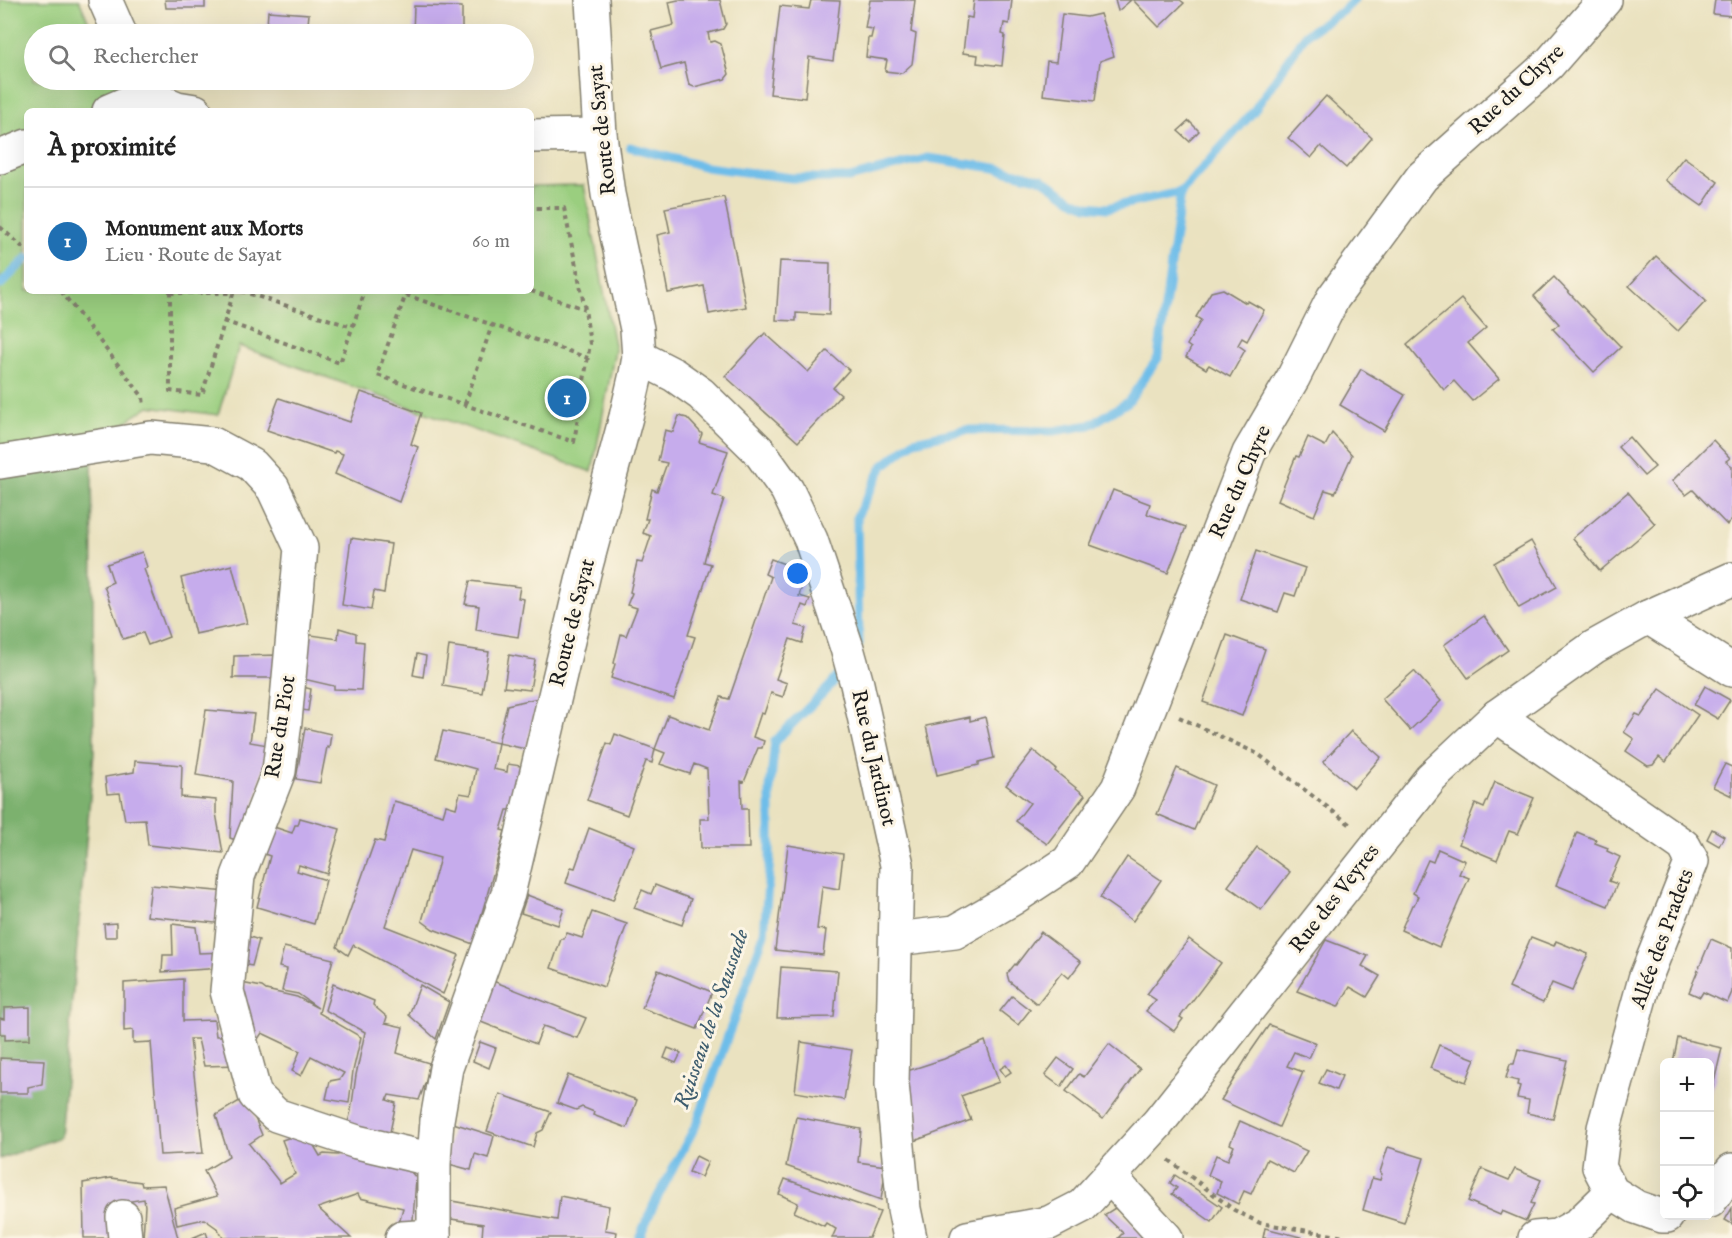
<!DOCTYPE html>
<html lang="fr">
<meta charset="utf-8">
<style>
body{margin:0;font-family:"IM FELL English",serif;background:#f2f2f2;color:#222}
.controls{position:absolute;right:18px;bottom:18px;display:grid;overflow:hidden;border-radius:9px;box-shadow:0 6px 24px #0002}
.controls button{width:54px;height:54px;display:grid;place-items:center;padding:0;border:0;border-bottom:2px solid #e0e0e0;background:#fff;color:#222;font:30px sans-serif}
.you{position:absolute;left:798px;top:574px;width:21px;height:21px;margin:-15px;border:4px solid #fff;border-radius:50%;background:#1a73e8;box-shadow:0 0 0 9px #1a73e833}
.badge{display:grid;place-items:center;width:39px;height:39px;border-radius:50%;background:#1f6fb2;color:#fff;font-size:20px;font-weight:700}
.pin{position:absolute;translate:-50% -50%;border:3px solid #fff;box-shadow:0 2px 6px #0006}
.list{margin:0;padding:0;list-style:none}
h2{display:flex;justify-content:space-between;align-items:center;height:78px;margin:0;padding:0 24px;font-size:26px}
h2 small{font-size:20px;font-weight:400;color:#767676}
.list li{display:grid;grid-template-columns:39px 1fr auto;gap:18px;align-items:center;box-sizing:border-box;height:108px;padding:0 24px;border-top:2px solid #e0e0e0}
.list b{display:block;font-size:22px;white-space:nowrap}
.list p{margin:0;font-size:20px;white-space:nowrap;color:#767676}
.list em{font-size:20px;font-style:normal;color:#767676}
.icon{flex:none;width:33px;height:33px;fill:none;stroke:currentColor;stroke-width:2;stroke-linecap:round;stroke-linejoin:round}
.map{position:relative;flex:none;width:1732px;height:1238px;overflow:hidden}
.search{position:absolute;background:#fff;box-shadow:0 6px 24px #0002;left:24px;top:24px;width:510px;height:66px;display:flex;align-items:center;gap:15px;box-sizing:border-box;padding:0 21px;border-radius:33px;color:#767676;font-size:22px}
.panel{position:absolute;background:#fff;box-shadow:0 6px 24px #0002;left:24px;top:108px;width:510px;height:186px;border-radius:9px}
.map>svg:first-child{display:block}
.green{fill:#9ace7f;stroke:#5b754e;stroke-width:1.5}
.forest{fill:#7bb16e;stroke:#4c6645;stroke-width:1.5}
.lines{fill:none;stroke-linecap:round;stroke-linejoin:round}
.stream{stroke:#6ebde9;stroke-width:9}
.building{fill:#c6acec}
.minor-casing{stroke:#837f6e;stroke-width:36}
.path{stroke:#837f6e;stroke-width:4;stroke-dasharray:4.5 4.5;stroke-linecap:butt}
.minor{stroke:#fff;stroke-width:33}
.labels{text-anchor:middle;dominant-baseline:central;stroke-width:6;stroke-linejoin:round;paint-order:stroke}
.street-label{font-size:21px;fill:#1c1c1c;stroke:#fcf5e5}
.water-label{font-size:22px;font-style:italic;fill:#3d5c6e;stroke:#fcf5e5}
</style>
<div class="map">
<svg width="1732" height="1238" viewBox="0 0 1732 1238">
<rect width="100%" height="100%" fill="#fcf5e5"/>
<filter id="ink" filterUnits="userSpaceOnUse"><feTurbulence type="fractalNoise" baseFrequency=".0167" numOctaves="2"/><feDisplacementMap in="SourceGraphic" scale="12" xChannelSelector="R" yChannelSelector="G"/><feConvolveMatrix kernelMatrix="1 2 1 2 8 2 1 2 1" color-interpolation-filters="sRGB"/></filter>
<filter id="wash" filterUnits="userSpaceOnUse"><feTurbulence type="fractalNoise" baseFrequency=".008" numOctaves="4" result="noise"/><feDisplacementMap in="SourceGraphic" scale="24" xChannelSelector="R" yChannelSelector="G"/><feGaussianBlur stdDeviation="1.35" result="paint"/><feColorMatrix in="noise" values="0 0 0 0 0 0 0 0 0 0 0 0 0 0 0 0 0 1.4 0 .05"/><feComposite in="paint" operator="in"/></filter>
<g filter="url(#wash)">
<rect width="100%" height="100%" fill="#eae2c0"/>
<polygon class="green" points="0,0 79,0 94,34 34,34 34,80 114,80 116,84 125,80 131,80 145,111 27,111 27,291 531,291 531,186 584,185 615,350 592,472 239,346 218,415 149,406 107,435 0,451"/>
<polygon class="forest" points="92,445 94,752 60,1137 0,1159 0,464"/>
<g class="lines">
<g class="stream">
<polyline points="630,147 706,167 792,178 849,178 928,158 995,168 1042,179 1071,199 1087,206 1107,208 1181,192"/>
<polyline points="0,285 27,258"/>
<polyline points="859,644 857,516 883,466 914,441 966,430 1054,431 1090,425 1128,402 1158,358 1181,192 1253,112 1306,34 1344,10 1354,0"/>
<polyline points="639,1238 654,1204 697,1123 764,934 770,858 770,789 775,741 830,686 845,668"/>
</g>
</g>
<g id="blocks">
<g class="building">
<polygon points="165,0 205,0 205,8 166,8"/>
<polygon points="678,0 720,0 726,24 723,29 708,33 710,42 715,41 721,44 729,74 725,79 694,87 689,85 684,63 661,69 651,31 674,25 669,2"/>
<polygon points="811,0 840,1 833,61 809,57 805,98 770,94 780,6 809,9"/>
<polygon points="870,0 915,0 911,32 916,34 912,64 902,73 885,71 887,60 866,57 868,38 871,38 873,29 865,28"/>
<polygon points="974,0 1012,0 1009,24 1004,23 1002,34 1005,35 1002,66 977,63 978,55 963,53 967,17 972,18"/>
<polygon points="1115,0 1131,0 1118,11"/>
<polygon points="1133,0 1180,0 1184,3 1159,27"/>
<polygon points="1715,0 1732,0 1732,16 1713,14"/>
<polygon points="414,6 462,7 462,34 413,34"/>
<polygon points="268,11 309,14 307,34 254,34 255,25 267,26"/>
<polygon points="1062,14 1087,17 1100,14 1114,56 1100,61 1095,101 1043,95 1047,61 1056,62"/>
<polygon points="1326,96 1372,138 1346,168 1321,146 1311,158 1288,138"/>
<polygon points="1189,121 1199,131 1189,141 1178,131"/>
<polygon points="1684,157 1718,182 1702,206 1665,180"/>
<polygon points="724,197 746,307 709,314 704,286 668,293 657,235 670,232 665,208"/>
<polygon points="1656,256 1706,301 1678,331 1629,286"/>
<polygon points="780,261 830,263 829,315 796,313 796,321 776,320"/>
<polygon points="1554,277 1621,347 1594,372 1553,329 1559,324 1534,296"/>
<polygon points="1223,289 1246,303 1248,301 1264,310 1247,341 1242,338 1238,345 1245,350 1230,377 1209,365 1206,369 1186,357 1191,348 1187,345 1201,320 1196,317 1211,292"/>
<rect x="102" y="291" width="32" height="2"/>
<polygon points="1461,299 1486,328 1468,343 1499,379 1472,401 1454,381 1444,390 1407,345"/>
<polygon points="765,333 808,372 827,351 849,370 833,388 841,395 798,442 725,376"/>
<polygon points="1361,369 1405,395 1384,431 1340,405"/>
<polygon points="361,392 421,413 411,444 418,447 399,502 335,474 343,454 335,451 334,453 267,430 279,398 350,422"/>
<polygon points="679,416 687,418 702,434 699,442 728,451 713,495 724,499 706,554 704,562 711,564 688,635 695,637 674,699 611,678 615,664 614,663 621,634 626,636 637,608 627,605 632,593 630,592 637,562 642,563 651,536 643,533 648,519 645,519 652,489 657,491 667,463 658,461 665,430 673,432"/>
<polygon points="1332,433 1352,455 1335,493 1325,490 1314,516 1278,500 1296,456 1299,457 1308,437 1325,446"/>
<polygon points="1629,437 1655,467 1644,476 1618,447"/>
<polygon points="1713,440 1730,458 1726,461 1732,466 1732,520 1727,525 1693,490 1686,495 1672,481"/>
<polygon points="1113,490 1150,504 1147,514 1186,527 1168,573 1090,545"/>
<polygon points="1628,492 1655,524 1600,571 1573,538"/>
<polygon points="351,538 391,544 384,593 374,591 371,610 342,605"/>
<polygon points="1531,541 1557,587 1519,608 1494,563"/>
<polygon points="1256,551 1305,568 1295,596 1285,593 1278,612 1240,599"/>
<polygon points="142,552 147,567 144,569 169,637 148,645 143,633 123,639 104,586 113,582 107,564"/>
<polygon points="771,559 806,572 799,596 810,599 807,607 802,605 795,625 806,628 802,643 790,639 776,679 787,683 783,697 771,693 764,714 761,713 753,737 764,741 762,748 758,748 744,782 741,781 742,809 748,809 749,848 701,848 700,819 709,819 707,769 694,764 690,774 660,764 665,753 655,749 652,763 646,761 627,815 587,800 607,743 611,745 615,734 655,749 668,715 709,730 721,697 729,699 771,577 765,574"/>
<polygon points="232,565 247,623 195,634 181,578"/>
<polygon points="470,581 520,587 518,598 524,599 518,637 476,630 479,606 465,604"/>
<polygon points="1484,616 1508,650 1468,678 1444,645"/>
<polygon points="339,628 356,633 356,641 364,642 361,690 334,689 334,686 299,678 305,634 338,639"/>
<polygon points="1227,635 1265,649 1242,716 1203,702"/>
<polygon points="449,646 489,652 482,693 443,686"/>
<polygon points="417,654 426,656 423,677 413,675"/>
<polygon points="278,655 276,678 233,678 234,656"/>
<polygon points="509,655 535,660 530,690 504,687"/>
<polygon points="1414,671 1441,701 1410,730 1382,699"/>
<polygon points="299,686 311,689 308,711 296,709"/>
<polygon points="1705,686 1730,700 1718,719 1694,705"/>
<polygon points="1660,689 1698,715 1666,762 1659,757 1653,765 1648,766 1626,751 1634,739 1624,732 1636,714 1641,716"/>
<polygon points="538,698 526,749 498,743 507,705"/>
<polygon points="206,710 254,714 250,742 268,745 246,844 230,838 233,781 196,775"/>
<polygon points="970,717 970,721 985,717 994,758 979,762 979,765 937,775 926,726"/>
<polygon points="305,728 331,734 329,748 327,747 320,783 296,779"/>
<polygon points="443,731 498,743 493,769 507,772 508,764 521,766 512,810 507,810 501,830 505,831 502,843 473,944 433,929 422,921 440,858 411,850 385,926 459,955 443,994 353,945 348,955 337,947 375,840 384,842 394,801 443,815 446,805 456,808 460,793 471,795 476,769 436,758"/>
<polygon points="1351,731 1381,757 1354,788 1323,762"/>
<polygon points="1033,750 1056,769 1055,771 1085,795 1047,844 1016,821 1030,803 1006,785"/>
<polygon points="135,761 182,765 181,797 216,800 216,813 223,853 148,845 145,819 125,820 120,793 107,794 105,777 134,772"/>
<polygon points="1725,764 1732,767 1732,796 1713,787"/>
<polygon points="1177,768 1214,785 1194,830 1157,814"/>
<polygon points="1495,782 1534,798 1518,834 1509,831 1497,860 1459,844 1475,804 1484,808"/>
<polygon points="300,818 340,829 327,874 299,865 297,871 326,880 314,924 257,907 270,856 259,852 268,825 292,833 295,825 298,825"/>
<polygon points="589,828 634,846 613,900 566,883 571,867 575,868"/>
<polygon points="1712,829 1724,836 1719,846 1707,839"/>
<polygon points="1577,832 1596,840 1595,843 1608,848 1607,851 1620,857 1609,881 1617,884 1608,906 1556,885"/>
<polygon points="788,845 843,854 839,889 823,886 822,888 817,929 826,930 823,955 775,950"/>
<polygon points="1257,847 1290,872 1261,910 1228,886"/>
<polygon points="1438,849 1465,861 1459,874 1469,878 1439,947 1401,930 1412,905 1414,905 1418,896 1413,893 1428,860 1433,862"/>
<polygon points="1127,857 1161,880 1133,921 1100,898"/>
<polygon points="151,885 227,892 225,924 147,916"/>
<polygon points="655,885 691,899 682,925 634,908 642,890 651,894"/>
<polygon points="527,895 564,909 558,925 521,913"/>
<polygon points="592,912 627,924 604,987 551,968 561,939 564,939 567,933 582,938"/>
<polygon points="116,923 116,937 105,937 104,924"/>
<polygon points="172,924 196,927 199,953 224,952 223,968 162,972 163,955 173,955"/>
<polygon points="1041,932 1081,962 1069,978 1062,972 1037,1004 1009,981 1007,974 1015,964 1016,965"/>
<polygon points="241,934 259,940 252,966 241,964"/>
<polygon points="1531,937 1554,946 1556,941 1588,954 1572,991 1552,983 1543,1003 1509,988"/>
<polygon points="1189,939 1221,963 1180,1017 1183,1019 1174,1031 1146,1011 1156,1000 1147,994"/>
<polygon points="1711,939 1732,948 1732,992 1727,1003 1703,992 1700,997 1689,992"/>
<polygon points="1326,940 1368,956 1362,966 1380,976 1367,997 1350,987 1338,1007 1297,991"/>
<polygon points="284,947 333,959 319,1013 361,1037 353,1071 349,1103 326,1099 330,1081 340,1079 344,1073 311,1056 301,1076 292,1071 300,1051 262,1033 258,1039 249,1038 241,983 262,987 266,990 297,997 318,1008 298,994 282,991 287,969 279,967"/>
<polygon points="781,967 838,971 834,1017 777,1018"/>
<polygon points="658,970 712,992 697,1029 642,1008"/>
<polygon points="183,979 183,1021 214,1020 216,1036 224,1036 238,1065 204,1066 198,1039 190,1039 203,1153 160,1155 151,1042 133,1043 133,1030 124,1031 124,983"/>
<polygon points="493,981 586,1018 577,1038 543,1026 536,1044 481,1022"/>
<polygon points="333,984 374,1001 373,1005 387,1017 385,1023 403,1027 397,1053 429,1063 426,1081 419,1100 389,1095 387,1100 396,1103 389,1137 345,1133 351,1111 356,1075 365,1032 325,1010"/>
<polygon points="420,985 449,1002 436,1039 409,1015"/>
<polygon points="1012,996 1030,1010 1018,1025 1000,1011"/>
<polygon points="30,1007 30,1039 5,1040 5,1034 0,1034 0,1018 4,1019 4,1008"/>
<polygon points="1269,1025 1316,1043 1309,1058 1294,1052 1287,1066 1303,1072 1279,1127 1221,1100 1251,1051"/>
<polygon points="1678,1038 1722,1048 1710,1099 1710,1062 1673,1062"/>
<polygon points="985,1041 999,1082 961,1096 971,1120 909,1143 901,1073 944,1059"/>
<polygon points="480,1042 496,1048 489,1068 473,1061"/>
<polygon points="801,1042 852,1050 844,1100 795,1092"/>
<polygon points="1109,1044 1140,1069 1103,1119 1066,1091 1079,1074 1084,1077"/>
<polygon points="1439,1045 1475,1059 1466,1082 1430,1068"/>
<polygon points="668,1048 681,1053 676,1063 664,1058"/>
<polygon points="1518,1049 1567,1060 1553,1119 1527,1113 1529,1100 1517,1098 1520,1086 1517,1085 1518,1081 1506,1078 1510,1064 1514,1064"/>
<polygon points="0,1058 44,1060 42,1084 28,1087 28,1093 0,1093"/>
<polygon points="1058,1058 1073,1069 1061,1087 1045,1075"/>
<polygon points="1006,1065 1011,1072 1005,1076 1000,1069"/>
<polygon points="1326,1069 1342,1076 1336,1090 1319,1083"/>
<polygon points="568,1075 637,1100 627,1128 593,1115 594,1112 582,1107 576,1110 557,1103"/>
<polygon points="500,1094 551,1112 543,1130 537,1133 533,1147 487,1131"/>
<polygon points="246,1097 262,1135 249,1144 280,1183 295,1174 282,1140 306,1132 320,1156 324,1154 337,1155 348,1153 407,1167 416,1178 413,1220 407,1226 398,1226 403,1208 360,1198 358,1194 318,1208 351,1238 223,1238 218,1229 204,1219 177,1225 174,1208 217,1196 204,1171 229,1156 216,1115"/>
<polygon points="796,1117 861,1129 858,1162 886,1166 881,1200 786,1166"/>
<polygon points="1240,1121 1307,1151 1294,1173 1267,1159 1251,1194 1244,1191 1238,1204 1217,1193 1221,1181 1208,1175 1216,1155 1228,1160 1234,1146 1230,1144"/>
<polygon points="453,1123 494,1136 488,1158 475,1154 471,1170 445,1163"/>
<polygon points="1388,1147 1424,1158 1404,1223 1363,1210 1372,1178 1380,1180 1382,1174 1380,1172"/>
<polygon points="696,1156 708,1162 701,1177 689,1172"/>
<polygon points="1482,1169 1509,1180 1515,1169 1541,1180 1531,1203 1534,1204 1526,1221 1502,1211 1500,1215 1468,1201"/>
<polygon points="1175,1175 1222,1207 1212,1222 1172,1194 1177,1188 1170,1183"/>
<polygon points="111,1178 141,1182 142,1186 164,1185 178,1238 143,1238 145,1206 144,1199 111,1204 118,1238 84,1238 83,1183"/>
<polygon points="785,1179 880,1212 869,1238 832,1238 836,1229 826,1223 824,1226 794,1212 798,1203 779,1194"/>
<polygon points="560,1196 609,1206 605,1230 617,1232 616,1238 482,1238 483,1224 445,1218 446,1200 557,1220"/>
<polygon points="1115,1208 1146,1238 1118,1238 1123,1233 1104,1215"/>
<polygon points="1732,1208 1732,1224 1725,1220"/>
<polygon points="1265,1228 1301,1237 1301,1238 1263,1238"/>
<polygon points="206,1232 208,1238 192,1238"/>
</g>
</g>
</g>
<g filter="url(#ink)">
<use href="#blocks" fill-opacity="0" stroke="#837f6e" stroke-width="1.5"/>
<g class="lines">
<g class="minor-casing">
<g id="minor">
<polyline points="105,0 120,34"/>
<polyline points="146,95 177,108 195,111"/>
<polyline points="109,111 146,95"/>
<polyline points="531,136 600,135"/>
<polyline points="0,157 27,146"/>
<polyline points="639,357 674,375 701,394 759,451 787,490 811,540 847,648 857,684 897,865 892,1084 904,1209 910,1238"/>
<polyline points="0,462 151,438 213,444 252,465 273,488 301,548 285,721 279,771 238,876 227,991 255,1095 276,1115 357,1142 434,1160"/>
<polyline points="1648,617 1732,670"/>
<polyline points="1497,716 1684,846 1692,861 1645,979 1604,1128 1599,1167 1612,1192 1636,1207 1662,1216 1667,1216"/>
<polyline points="896,939 955,932 1012,899 1068,862 1118,788 1249,453 1293,378 1333,298 1422,177 1549,64 1605,0"/>
<polyline points="1110,1177 1166,1238"/>
<polyline points="1710,1201 1732,1170"/>
<polyline points="123,1217 125,1238"/>
<polyline points="402,1238 434,1236"/>
<polyline points="434,1238 434,1160 437,1120 446,1068 508,894 584,573 626,417 636,374 639,357 637,329 608,194 600,135 592,0"/>
<polyline points="967,1238 1049,1223 1082,1206 1158,1123 1431,778 1497,716 1594,647 1648,617 1732,579"/>
<polyline points="1535,1238 1557,1236 1579,1224 1612,1192"/>
</g>
</g>
<g class="path">
<polyline points="0,227 27,251"/>
<polyline points="61,291 143,397 144,406"/>
<polyline points="170,291 170,391 202,395 234,291"/>
<polyline points="241,291 352,327"/>
<polyline points="407,291 377,375 574,442 590,344 585,309 564,208 531,208"/>
<polyline points="531,291 585,309"/>
<polyline points="170,293 233,293"/>
<polyline points="406,295 588,358"/>
<polyline points="224,321 340,363 365,291"/>
<polyline points="465,404 492,325"/>
<polyline points="1179,717 1258,754 1352,826"/>
<polyline points="1169,1160 1234,1210 1260,1223 1351,1238"/>
</g>
<use href="#minor" class="minor"/>
</g>
</g>
<g class="labels">
<g class="street-label">
<text transform="translate(1517 90) rotate(-43)">Rue du Chyre</text>
<text transform="translate(603 130) rotate(-96)">Route de Sayat</text>
<text transform="translate(1241 482) rotate(-66)">Rue du Chyre</text>
<text transform="translate(573 623) rotate(-76)">Route de Sayat</text>
<text transform="translate(281 727) rotate(-81)">Rue du Piot</text>
<text transform="translate(873 758) rotate(77)">Rue du Jardinot</text>
<text transform="translate(1335 899) rotate(-52)">Rue des Veyres</text>
<text transform="translate(1663 939) rotate(-70)">Allée des Pradets</text>
</g>
<g class="water-label">
<text transform="translate(712 1019) rotate(-71)">Ruisseau de la Saussade</text>
</g>
</g>
</svg>
<div class="controls">
<button>+</button>
<button>−</button>
<button><svg class="icon" aria-label="locate" viewBox="0 0 24 24"><circle cx="12" cy="12" r="6"/><path d="M12 2v4M12 18v4M2 12h4M18 12h4"/></svg></button>
</div>
<div class="you"></div>
<div class="pin badge" style="left:567px;top:398px">1</div>
<div class="search"><svg class="icon" aria-label="search" viewBox="0 0 24 24"><circle cx="10" cy="10" r="6"/><path d="M15 15l6 6"/></svg>Rechercher</div>
<section class="panel">
<h2>À proximité<small></small></h2>
<ul class="list">
<li><span class="badge">1</span><div><b>Monument aux Morts</b><p>Lieu · Route de Sayat</p></div><em>60 m</em></li>
</ul>
</section>
</div>
